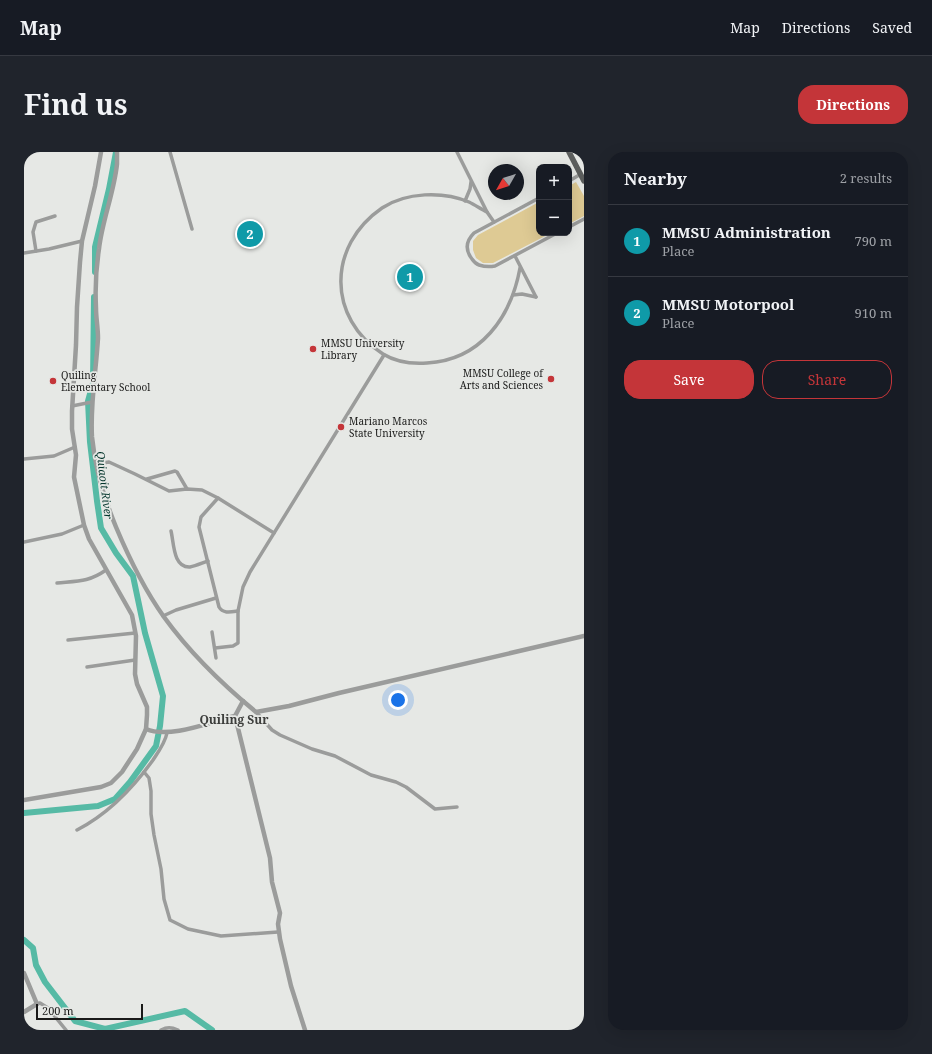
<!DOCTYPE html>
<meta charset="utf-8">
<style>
body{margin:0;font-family:"Noto Serif",serif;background:#20242c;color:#f1f3f6}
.controls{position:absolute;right:12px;top:12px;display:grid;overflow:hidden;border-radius:8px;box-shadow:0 4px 16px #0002}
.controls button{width:36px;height:36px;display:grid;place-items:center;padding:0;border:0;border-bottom:1px solid #363941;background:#171b24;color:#f1f3f6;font:20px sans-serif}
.compass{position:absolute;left:464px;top:12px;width:36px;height:36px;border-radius:50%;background:#171b24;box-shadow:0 4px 16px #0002;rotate:231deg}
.scale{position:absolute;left:12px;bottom:10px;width:107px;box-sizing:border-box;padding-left:4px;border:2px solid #1a1a19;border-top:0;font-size:11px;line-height:14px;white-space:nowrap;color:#1a1a19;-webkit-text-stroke:3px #e6e8e5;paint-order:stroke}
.you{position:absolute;left:374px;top:548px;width:14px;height:14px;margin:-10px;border:3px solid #fff;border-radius:50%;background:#1a73e8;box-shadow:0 0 0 6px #1a73e833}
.badge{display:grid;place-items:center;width:26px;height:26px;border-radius:50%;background:#c43539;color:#fff;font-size:13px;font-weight:700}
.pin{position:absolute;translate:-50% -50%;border:2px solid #fff;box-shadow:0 1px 4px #0006}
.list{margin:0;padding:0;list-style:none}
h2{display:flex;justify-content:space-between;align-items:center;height:52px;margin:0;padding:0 16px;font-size:17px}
h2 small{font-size:13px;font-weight:400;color:#9ea1a6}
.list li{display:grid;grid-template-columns:26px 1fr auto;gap:12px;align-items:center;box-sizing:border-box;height:72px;padding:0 16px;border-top:1px solid #363941}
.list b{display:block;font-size:15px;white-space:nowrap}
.list p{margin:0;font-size:13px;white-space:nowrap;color:#9ea1a6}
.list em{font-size:13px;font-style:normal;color:#9ea1a6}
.actions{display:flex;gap:8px;padding:12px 16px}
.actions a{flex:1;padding:9px 0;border:1px solid #c43539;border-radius:16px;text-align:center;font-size:14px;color:#c43539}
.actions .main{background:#c43539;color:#fff}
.map{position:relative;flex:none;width:560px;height:878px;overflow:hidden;border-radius:16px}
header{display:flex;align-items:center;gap:24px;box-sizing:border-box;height:56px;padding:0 20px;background:#171b24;border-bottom:1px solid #363941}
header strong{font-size:19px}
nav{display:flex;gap:22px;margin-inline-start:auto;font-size:14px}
.intro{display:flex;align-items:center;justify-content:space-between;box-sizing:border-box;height:96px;padding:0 24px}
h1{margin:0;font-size:28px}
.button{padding:10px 18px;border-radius:16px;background:#c43539;color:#fff;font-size:14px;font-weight:700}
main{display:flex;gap:24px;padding:0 24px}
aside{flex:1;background:#171b24;border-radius:16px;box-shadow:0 4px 16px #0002}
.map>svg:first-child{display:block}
.green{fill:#deca94}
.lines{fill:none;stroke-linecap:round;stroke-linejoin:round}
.river{stroke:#56baa5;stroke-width:6}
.minor{stroke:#9b9c9b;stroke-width:3.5}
.tertiary{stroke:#9b9c9b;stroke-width:4.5}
.primary{stroke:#5c5e5d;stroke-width:5.5}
.poi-dot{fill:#c43539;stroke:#e6e8e5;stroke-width:1.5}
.labels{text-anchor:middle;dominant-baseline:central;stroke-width:3.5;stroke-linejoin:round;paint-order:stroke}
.poi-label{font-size:10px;fill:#1a1a19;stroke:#e6e8e5;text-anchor:start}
.water-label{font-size:11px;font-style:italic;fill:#04352c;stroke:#e6e8e5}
.quarter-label{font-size:12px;font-weight:bold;fill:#3d3e3c;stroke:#e6e8e5}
</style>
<header>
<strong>Map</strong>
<nav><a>Map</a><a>Directions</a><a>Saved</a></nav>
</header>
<div class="intro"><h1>Find us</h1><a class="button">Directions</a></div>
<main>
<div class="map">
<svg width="560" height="878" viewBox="0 0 560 878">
<rect width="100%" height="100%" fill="#e6e8e5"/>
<g class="green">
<polygon points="552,30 560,44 560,64 545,72 545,34"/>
<polygon points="515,50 515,81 527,81 469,111 459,111 452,106 449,98 449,89 454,83"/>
</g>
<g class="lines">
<g class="river">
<polyline points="71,120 71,95 85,37 92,0"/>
<polyline points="0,661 74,654 91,647 106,630 132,594 136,574 139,544 121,481 109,424 92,401 77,376 73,349 66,290 64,249 69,231 70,145"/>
<polyline points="0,788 9,796 12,813 21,830 51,869 81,877 161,859 188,878"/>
</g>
<g class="minor">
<polyline points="146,0 168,77"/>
<polyline points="433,0 463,60 470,70"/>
<polyline points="545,29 557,22"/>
<path d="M515,46L450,81C442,89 441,98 448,107C450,110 452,112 455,113C461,115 466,115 471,114L533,81"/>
<polyline points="441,49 446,37 447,30"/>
<path d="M463,60C457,57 451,53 445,50C419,39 382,40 358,56C303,94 303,166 359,202C372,210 389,212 403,211C457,208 487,165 496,116"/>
<polyline points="545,75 560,67"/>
<polyline points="12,99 9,80 12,70 31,64"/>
<polyline points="0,101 25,97 58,89"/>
<polyline points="491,104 512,145"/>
<polyline points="489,143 498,142 512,145"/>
<polyline points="48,254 68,250"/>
<polyline points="0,307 30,304 51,295"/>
<polyline points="72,312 85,310 111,322 145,339 163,337 178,338 194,346 250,381"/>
<polyline points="123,327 151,319 153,320 163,337"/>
<path d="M194,346L177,365L175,375L195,455C199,462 207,460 214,459"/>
<path d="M147,379C150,391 149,416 166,415C172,414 178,411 184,409"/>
<polyline points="0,390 38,382 60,373"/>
<path d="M33,431C54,429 65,430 82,418"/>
<polyline points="139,464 152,458 192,446"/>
<polyline points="188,480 192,506"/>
<polyline points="44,488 111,481"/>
<polyline points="191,496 209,494 214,491 214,459 219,435 226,420 360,203"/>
<polyline points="63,515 111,508"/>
<polyline points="232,560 248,578 256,583 288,597 311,604 347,623 372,630 382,635 411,657 433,655"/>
<polyline points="120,620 125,626 127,639 127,662 130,683 137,717 140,747 146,768 164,777 197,784 254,780"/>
<path d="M53,678C84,662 109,636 129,608C135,599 141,591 143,581"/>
<polyline points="13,852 16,851 24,856 42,878"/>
<path d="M137,878C143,875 147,875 154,878"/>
</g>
<g class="tertiary">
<path d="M93,0C93,4 93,8 93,12C90,41 78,69 75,97C72,116 71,136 72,156C72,166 74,176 74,186C72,220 66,252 68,285C71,316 80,346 92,375C105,406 120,437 140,465C166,501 198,532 232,560L265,554L315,541L560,484"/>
<polyline points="219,549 211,564 246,706 248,730 256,761 254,772 256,787 267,834 281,878"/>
<path d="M122,577C146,587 186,570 211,564"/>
<polyline points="0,648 77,635 87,631 98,620 113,597 122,577 123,563 123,555 113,532 111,522 112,484 108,463 65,387 60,373 50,325 52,303 48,277 48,259 52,193 53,155 56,110 58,89 71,34 77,0"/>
<polyline points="0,821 13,852 0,860"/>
</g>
<polyline class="primary" points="545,0 560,29"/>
</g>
<g class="poi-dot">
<circle cx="289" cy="197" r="4"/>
<circle cx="527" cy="227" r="4"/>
<circle cx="29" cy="229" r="4"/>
<circle cx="317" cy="275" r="4"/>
</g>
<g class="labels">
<g class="poi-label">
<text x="297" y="191">MMSU University<tspan x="297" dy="12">Library</tspan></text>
<text x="519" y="221" text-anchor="end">MMSU College of<tspan x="519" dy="12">Arts and Sciences</tspan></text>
<text x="37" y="223">Quiling<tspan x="37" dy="12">Elementary School</tspan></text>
<text x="325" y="269">Mariano Marcos<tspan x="325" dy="12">State University</tspan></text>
</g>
<g class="water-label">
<text transform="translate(81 333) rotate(83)">Quiaoit River</text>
</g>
<g class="quarter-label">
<text x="210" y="567">Quiling Sur</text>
</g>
</g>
</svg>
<div class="controls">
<button>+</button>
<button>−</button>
</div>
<svg class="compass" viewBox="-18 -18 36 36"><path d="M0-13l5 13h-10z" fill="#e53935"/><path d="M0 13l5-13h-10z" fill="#9ea1a6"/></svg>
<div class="scale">200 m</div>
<div class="you"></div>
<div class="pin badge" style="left:386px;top:125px;background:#0f9aa8">1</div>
<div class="pin badge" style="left:226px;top:82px;background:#0f9aa8">2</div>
</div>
<aside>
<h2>Nearby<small>2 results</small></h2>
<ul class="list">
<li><span class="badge" style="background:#0f9aa8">1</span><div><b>MMSU Administration</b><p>Place</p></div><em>790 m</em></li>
<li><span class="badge" style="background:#0f9aa8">2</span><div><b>MMSU Motorpool</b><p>Place</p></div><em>910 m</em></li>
</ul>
<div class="actions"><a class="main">Save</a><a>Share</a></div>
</aside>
</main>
